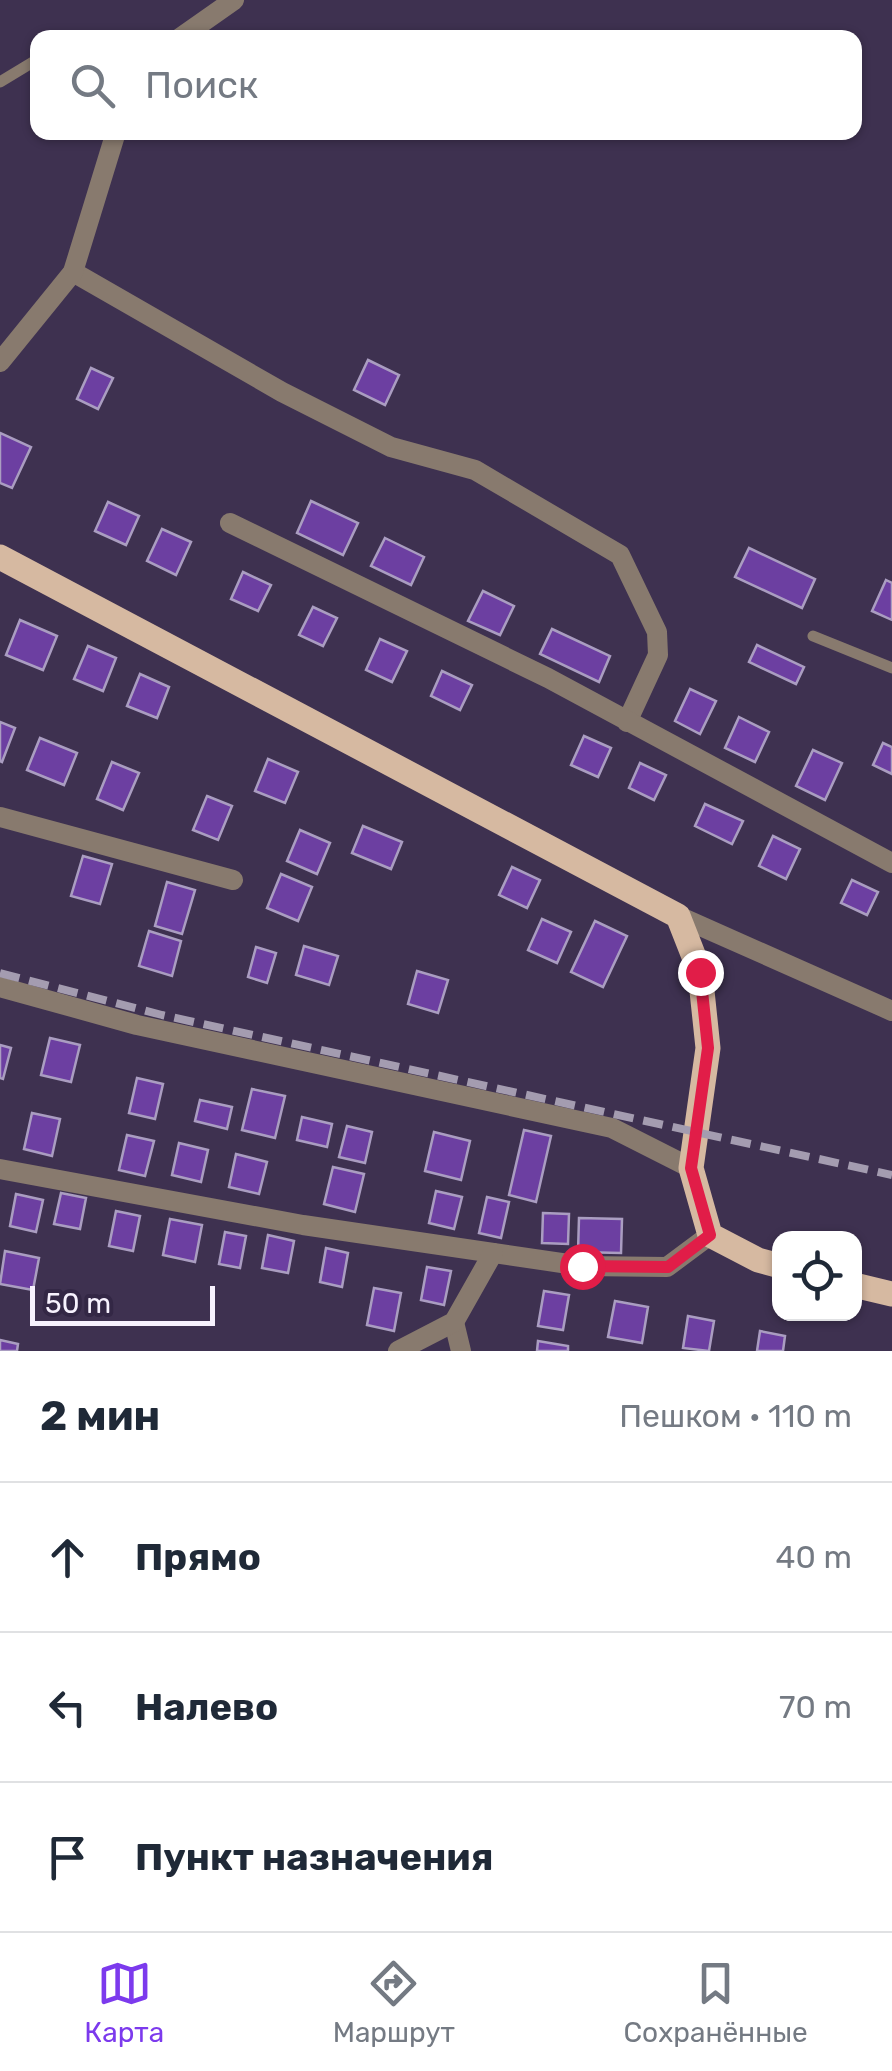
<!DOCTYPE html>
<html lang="ru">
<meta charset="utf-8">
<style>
body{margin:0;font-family:Rubik,sans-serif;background:#f2f2f3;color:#1f2937}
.controls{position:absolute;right:30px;bottom:30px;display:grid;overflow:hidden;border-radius:20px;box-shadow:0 2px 8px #0004}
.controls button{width:90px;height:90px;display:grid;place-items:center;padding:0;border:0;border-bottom:2px solid #e0e1e3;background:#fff;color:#1f2937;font:50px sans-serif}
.scale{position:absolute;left:30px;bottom:25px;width:185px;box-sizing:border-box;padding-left:10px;border:5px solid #f7f2fe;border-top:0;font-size:28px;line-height:35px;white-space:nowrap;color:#f7f2fe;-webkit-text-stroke:8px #332745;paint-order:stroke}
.stop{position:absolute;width:30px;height:30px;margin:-22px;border:8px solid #e11d48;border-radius:50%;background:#fff}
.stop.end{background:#e11d48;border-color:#fff;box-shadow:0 2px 10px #0008}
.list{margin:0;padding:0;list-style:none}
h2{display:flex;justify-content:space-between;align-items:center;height:130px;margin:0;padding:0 40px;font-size:42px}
h2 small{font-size:32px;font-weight:400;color:#747a83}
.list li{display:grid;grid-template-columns:65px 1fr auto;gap:30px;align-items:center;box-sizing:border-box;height:150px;padding:0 40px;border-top:2px solid #e0e1e3}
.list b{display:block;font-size:38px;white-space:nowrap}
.list em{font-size:32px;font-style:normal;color:#747a83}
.icon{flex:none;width:55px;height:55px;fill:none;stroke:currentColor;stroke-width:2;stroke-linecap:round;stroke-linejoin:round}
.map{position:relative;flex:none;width:892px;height:1351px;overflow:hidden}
.search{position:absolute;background:#fff;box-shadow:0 2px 8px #0004;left:30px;right:30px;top:30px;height:110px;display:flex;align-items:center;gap:25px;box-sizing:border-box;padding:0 35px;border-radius:20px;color:#747a83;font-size:38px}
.sheet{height:580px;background:#fff}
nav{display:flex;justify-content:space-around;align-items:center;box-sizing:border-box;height:140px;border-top:2px solid #e0e1e3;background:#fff;font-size:28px;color:#747a83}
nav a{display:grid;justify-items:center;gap:5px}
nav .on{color:#7c3aed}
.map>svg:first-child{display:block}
.building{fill:#6c3fa1;stroke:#aa9dc1;stroke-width:2.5}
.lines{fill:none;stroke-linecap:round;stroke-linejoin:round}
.service{stroke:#887a6e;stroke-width:11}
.minor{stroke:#887a6e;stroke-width:20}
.tertiary{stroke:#887a6e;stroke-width:20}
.primary{stroke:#d6b9a1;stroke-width:25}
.rail{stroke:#a49cb0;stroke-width:8;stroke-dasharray:20 10;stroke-linecap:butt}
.route{stroke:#e11d48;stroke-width:12}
</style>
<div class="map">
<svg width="892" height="1351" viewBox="0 0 892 1351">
<rect width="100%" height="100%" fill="#3e3150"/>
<g class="building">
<polygon points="368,360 399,375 385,405 354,390"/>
<polygon points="91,368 113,378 98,409 77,399"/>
<polygon points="0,433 31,447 12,488 0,483"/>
<polygon points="311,501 358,523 343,555 297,533"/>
<polygon points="108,502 139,516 126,545 95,531"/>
<polygon points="162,529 191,542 176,575 147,561"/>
<polygon points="385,538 424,557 411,585 371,566"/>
<polygon points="749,548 815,579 802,608 735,577"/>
<polygon points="243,572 271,585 258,611 231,599"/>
<polygon points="886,580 892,583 892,620 872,611"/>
<polygon points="483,591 514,606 500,635 468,621"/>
<polygon points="313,607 337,618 323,646 299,635"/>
<polygon points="20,620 57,636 43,670 6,655"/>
<polygon points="552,629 610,656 599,682 540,654"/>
<polygon points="380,639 407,651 392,682 366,670"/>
<polygon points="757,645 804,667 796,684 749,662"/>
<polygon points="88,646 116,658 103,691 74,679"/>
<polygon points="442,671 472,685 460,710 431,696"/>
<polygon points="140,674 169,687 157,718 127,706"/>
<polygon points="690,689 716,701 700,734 675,721"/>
<polygon points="739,717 769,732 755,762 725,748"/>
<polygon points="0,722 15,728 2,762 0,761"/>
<polygon points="584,736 611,748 598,777 571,765"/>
<polygon points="40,738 77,753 64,785 27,770"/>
<polygon points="883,743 892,747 892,774 873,765"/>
<polygon points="813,750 842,763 825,800 796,786"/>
<polygon points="268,759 298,772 285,803 255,791"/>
<polygon points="112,762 139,773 123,810 97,799"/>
<polygon points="640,763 666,775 654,800 629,788"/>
<polygon points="207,796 232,806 218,840 193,830"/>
<polygon points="705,804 743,821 732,844 695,826"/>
<polygon points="363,826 402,842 391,869 352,853"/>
<polygon points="300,830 330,843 317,874 287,861"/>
<polygon points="773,836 800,849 786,879 759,866"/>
<polygon points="83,856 112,864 100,904 71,896"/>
<polygon points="512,867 540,880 527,908 499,895"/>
<polygon points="281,874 312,887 298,921 267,908"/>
<polygon points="852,880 878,892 867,915 841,903"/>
<polygon points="167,882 195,890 182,934 155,926"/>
<polygon points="542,919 571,932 557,963 528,950"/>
<polygon points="595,921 627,936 603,987 571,972"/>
<polygon points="149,931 181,941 172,976 139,966"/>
<polygon points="304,946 338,956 329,985 296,975"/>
<polygon points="256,947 276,953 267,983 248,977"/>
<polygon points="417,971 448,980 438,1013 408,1004"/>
<polygon points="50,1038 80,1045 71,1082 41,1075"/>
<polygon points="0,1045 11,1048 3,1079 0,1078"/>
<polygon points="137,1078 163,1084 155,1119 129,1113"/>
<polygon points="252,1089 285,1096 275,1138 242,1130"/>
<polygon points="200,1100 232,1107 227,1129 195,1121"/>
<polygon points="32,1113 60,1119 52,1156 24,1149"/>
<polygon points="302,1117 332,1124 327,1147 297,1140"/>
<polygon points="347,1126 372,1132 365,1163 339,1157"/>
<polygon points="524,1130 551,1136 536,1202 509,1195"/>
<polygon points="434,1132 470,1141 461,1180 425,1171"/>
<polygon points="127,1135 154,1141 145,1176 119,1170"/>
<polygon points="179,1143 208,1150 201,1182 172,1175"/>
<polygon points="236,1154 267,1162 259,1194 229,1187"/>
<polygon points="333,1167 364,1174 355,1212 324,1204"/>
<polygon points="436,1191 462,1197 454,1229 429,1223"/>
<polygon points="61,1193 86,1198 80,1229 54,1224"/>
<polygon points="16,1194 43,1200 36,1232 10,1226"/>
<polygon points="487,1197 509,1202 501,1238 479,1233"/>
<polygon points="116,1211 140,1216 133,1251 109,1246"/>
<polygon points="543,1213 569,1214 568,1244 542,1243"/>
<polygon points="579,1218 622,1219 621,1253 578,1252"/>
<polygon points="170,1219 202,1225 195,1262 163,1255"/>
<polygon points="225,1232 246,1236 240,1268 219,1264"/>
<polygon points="268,1235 294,1241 288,1273 262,1268"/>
<polygon points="326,1248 348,1253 342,1287 320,1282"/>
<polygon points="5,1251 39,1258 33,1290 0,1284"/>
<polygon points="427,1267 451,1271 444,1305 421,1300"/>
<polygon points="374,1288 401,1293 394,1331 367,1325"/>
<polygon points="544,1291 569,1295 563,1330 538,1326"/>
<polygon points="615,1301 648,1307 642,1343 608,1337"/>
<polygon points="688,1316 714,1321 709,1351 683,1348"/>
<polygon points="760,1331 785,1336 783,1351 757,1351"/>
<polygon points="0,1340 18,1344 17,1351 0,1351"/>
<polygon points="538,1341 568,1346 568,1351 537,1351"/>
</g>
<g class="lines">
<g class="service">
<polyline points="0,82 38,59"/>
<polyline points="813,636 892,668"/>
</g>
<g class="minor">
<polyline points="73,272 282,392 391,447 475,470 620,555 657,632 658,655 627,722"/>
<polyline points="230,523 548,678 892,863"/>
<polyline points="0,817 233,880"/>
<polyline points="678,916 892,1011"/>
<polyline points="0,987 137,1025 612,1128 691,1168"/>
<polyline points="0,1169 303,1225 582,1266 667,1267 710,1235"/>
<polyline points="454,1322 461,1351"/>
<polyline points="398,1351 454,1322 493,1253"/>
</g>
<g class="tertiary">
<polyline points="180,38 234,0"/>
<polyline points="0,362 73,272 116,132"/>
</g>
<g class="primary">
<polyline points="0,557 678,916 700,972 708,1048 691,1168 710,1235 758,1260 780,1266"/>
<polyline points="854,1285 892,1294"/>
</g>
<polyline class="rail" points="0,973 162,1015 892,1175"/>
</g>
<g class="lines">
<polyline class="route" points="582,1266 668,1267 710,1235 691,1168 708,1048 700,972"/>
</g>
</svg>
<div class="controls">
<button><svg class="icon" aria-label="locate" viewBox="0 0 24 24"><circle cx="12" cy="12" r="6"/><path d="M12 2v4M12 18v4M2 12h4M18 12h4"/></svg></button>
</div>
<div class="scale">50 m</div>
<div class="stop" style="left:582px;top:1266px"></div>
<div class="stop end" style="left:700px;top:972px"></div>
<div class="search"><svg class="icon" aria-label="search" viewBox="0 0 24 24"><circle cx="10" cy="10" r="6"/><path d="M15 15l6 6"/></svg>Поиск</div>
</div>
<section class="sheet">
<h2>2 мин<small>Пешком · 110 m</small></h2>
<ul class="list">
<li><svg class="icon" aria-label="ahead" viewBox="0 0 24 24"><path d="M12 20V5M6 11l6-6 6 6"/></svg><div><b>Прямо</b></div><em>40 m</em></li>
<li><svg class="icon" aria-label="left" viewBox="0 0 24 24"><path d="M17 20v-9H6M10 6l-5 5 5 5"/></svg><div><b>Налево</b></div><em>70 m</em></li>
<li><svg class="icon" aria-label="arrive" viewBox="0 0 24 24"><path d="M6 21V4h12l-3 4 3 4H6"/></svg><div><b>Пункт назначения</b></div></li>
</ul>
</section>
<nav>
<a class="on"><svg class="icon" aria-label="map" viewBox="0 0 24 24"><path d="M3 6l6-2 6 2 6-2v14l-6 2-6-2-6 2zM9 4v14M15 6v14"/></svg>Карта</a>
<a><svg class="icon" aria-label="directions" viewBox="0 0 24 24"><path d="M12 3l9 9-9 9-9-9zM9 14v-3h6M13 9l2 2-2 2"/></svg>Маршрут</a>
<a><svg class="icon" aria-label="saved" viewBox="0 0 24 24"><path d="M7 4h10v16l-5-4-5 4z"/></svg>Сохранённые</a>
</nav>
